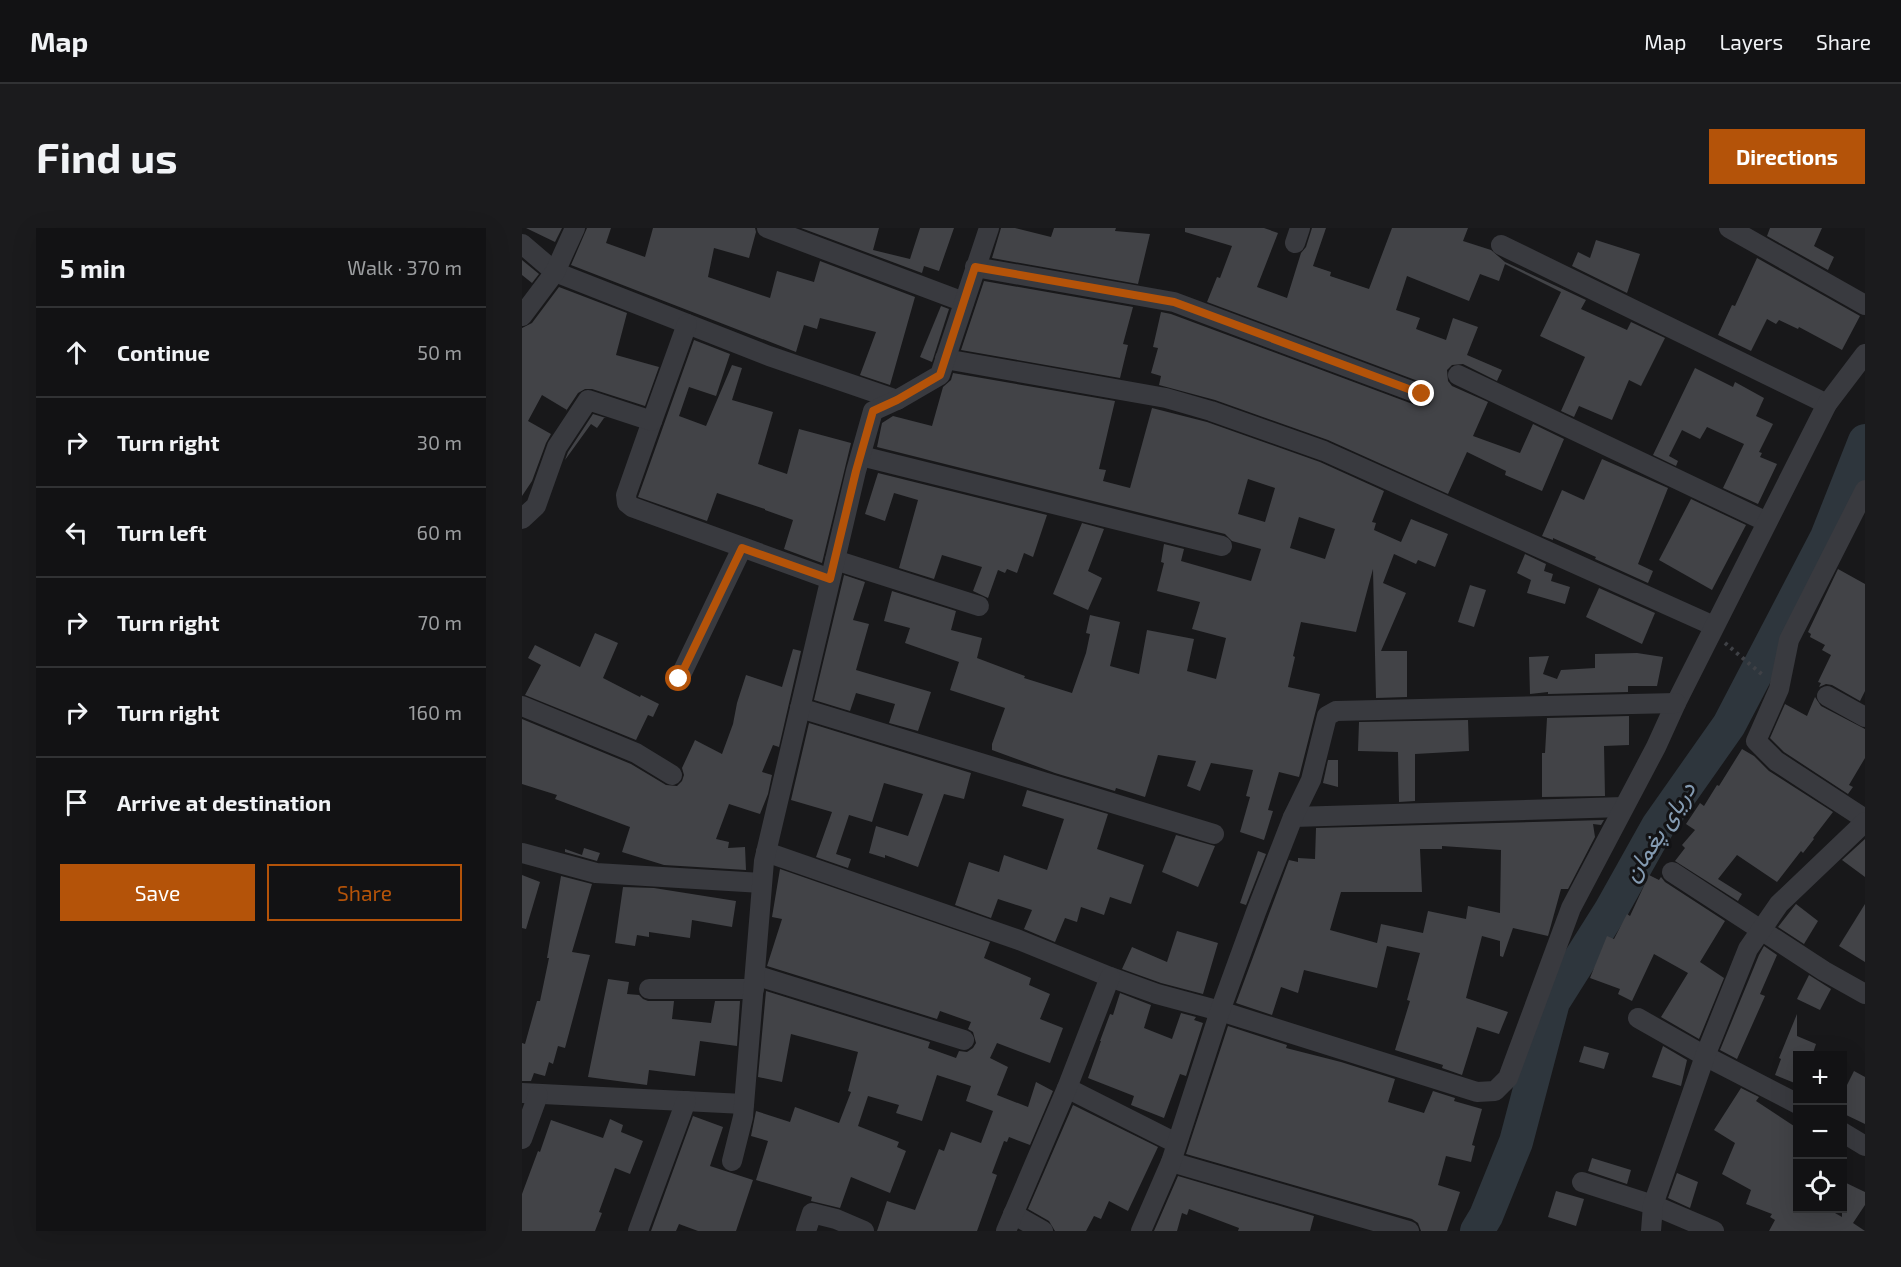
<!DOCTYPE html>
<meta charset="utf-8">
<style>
body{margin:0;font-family:"Exo 2",Vazirmatn,sans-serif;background:#1b1b1d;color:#f1f3f6}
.controls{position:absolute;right:18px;bottom:18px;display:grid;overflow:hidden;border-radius:0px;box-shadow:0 6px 24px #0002}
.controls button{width:54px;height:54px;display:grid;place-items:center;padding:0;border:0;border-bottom:2px solid #313234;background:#121214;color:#f1f3f6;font:30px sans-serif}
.stop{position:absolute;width:18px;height:18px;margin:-14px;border:4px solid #b45309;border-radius:50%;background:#fff}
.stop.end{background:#b45309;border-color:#fff;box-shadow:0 2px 6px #0008}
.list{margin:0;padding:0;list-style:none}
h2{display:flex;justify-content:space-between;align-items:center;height:78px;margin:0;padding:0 24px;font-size:26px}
h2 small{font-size:20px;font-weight:400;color:#9c9ea0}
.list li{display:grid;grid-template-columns:39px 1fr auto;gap:18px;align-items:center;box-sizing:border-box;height:90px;padding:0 24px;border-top:2px solid #313234}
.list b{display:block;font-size:22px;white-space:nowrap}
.list em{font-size:20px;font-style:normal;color:#9c9ea0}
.actions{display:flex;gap:12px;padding:18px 24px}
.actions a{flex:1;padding:14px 0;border:2px solid #b45309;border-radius:0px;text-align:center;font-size:21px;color:#b45309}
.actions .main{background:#b45309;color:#fff}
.icon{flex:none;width:33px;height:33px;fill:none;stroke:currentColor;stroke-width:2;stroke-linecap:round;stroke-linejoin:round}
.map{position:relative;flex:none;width:1343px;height:1003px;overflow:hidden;border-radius:0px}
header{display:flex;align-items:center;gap:36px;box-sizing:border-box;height:84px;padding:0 30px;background:#121214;border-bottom:2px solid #313234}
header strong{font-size:28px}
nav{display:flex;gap:33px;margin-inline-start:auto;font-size:21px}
.intro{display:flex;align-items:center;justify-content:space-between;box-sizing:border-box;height:144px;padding:0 36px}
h1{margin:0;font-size:42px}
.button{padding:15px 27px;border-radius:0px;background:#b45309;color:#fff;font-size:21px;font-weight:700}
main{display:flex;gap:36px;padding:0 36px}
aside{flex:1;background:#121214;border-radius:0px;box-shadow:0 6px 24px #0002}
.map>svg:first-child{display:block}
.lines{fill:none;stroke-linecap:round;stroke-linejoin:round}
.river{stroke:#2e363d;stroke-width:34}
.building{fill:#424347;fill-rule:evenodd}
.path{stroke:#3f4146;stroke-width:4;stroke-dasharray:3 4.5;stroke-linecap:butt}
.minor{stroke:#393a3f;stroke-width:20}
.route{stroke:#b45309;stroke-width:8}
.labels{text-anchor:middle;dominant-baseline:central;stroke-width:6;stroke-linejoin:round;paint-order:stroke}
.water-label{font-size:24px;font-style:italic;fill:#849bb2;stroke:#131315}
</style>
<header>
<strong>Map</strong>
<nav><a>Map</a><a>Layers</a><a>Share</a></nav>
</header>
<div class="intro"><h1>Find us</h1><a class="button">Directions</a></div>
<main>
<aside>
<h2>5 min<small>Walk · 370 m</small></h2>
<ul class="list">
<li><svg class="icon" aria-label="ahead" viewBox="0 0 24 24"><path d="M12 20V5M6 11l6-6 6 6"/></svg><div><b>Continue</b></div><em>50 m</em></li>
<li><svg class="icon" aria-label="right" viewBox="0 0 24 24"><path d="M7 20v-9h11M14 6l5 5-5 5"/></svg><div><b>Turn right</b></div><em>30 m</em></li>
<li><svg class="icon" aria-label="left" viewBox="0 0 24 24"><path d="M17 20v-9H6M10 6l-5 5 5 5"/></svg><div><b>Turn left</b></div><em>60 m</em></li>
<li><svg class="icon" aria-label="right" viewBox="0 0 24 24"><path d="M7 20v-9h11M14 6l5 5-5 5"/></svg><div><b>Turn right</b></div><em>70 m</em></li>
<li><svg class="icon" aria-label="right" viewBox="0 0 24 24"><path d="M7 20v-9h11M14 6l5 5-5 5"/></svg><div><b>Turn right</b></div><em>160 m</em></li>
<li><svg class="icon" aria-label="arrive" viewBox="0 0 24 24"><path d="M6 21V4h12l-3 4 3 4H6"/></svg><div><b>Arrive at destination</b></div></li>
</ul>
<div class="actions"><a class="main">Save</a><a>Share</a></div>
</aside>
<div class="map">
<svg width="1343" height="1003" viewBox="0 0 1343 1003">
<rect width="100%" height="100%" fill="#18181a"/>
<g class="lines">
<polyline class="river" points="955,1003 964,988 994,914 1031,774 1089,682 1136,598 1207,497 1305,309 1343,213"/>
</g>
<g class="building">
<polygon points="4,0 40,0 33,14"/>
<polygon points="65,0 89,0 84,15 123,29 131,0 233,0 234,4 227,30 192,20 186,49 248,70 255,43 292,54 298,33 393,69 368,157 338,147 354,104 298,90 295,101 282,97 274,124 49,37"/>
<polygon points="279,0 357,0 351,22 388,31 398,0 432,0 417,43 402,38 400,45"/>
<polygon points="479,0 493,0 529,9 532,0 594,0 593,3 628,6 616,56 470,30"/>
<polygon points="663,0 742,0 756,5 735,59 765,70 779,25 784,19 790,0 804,0 791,38 809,44 808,48 847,61 870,0 946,0 941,13 969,22 983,34 1064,72 1059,81 1105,102 1109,94 1143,110 1119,158 1107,152 1090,192 1057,178 1052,189 1039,183 1063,129 1018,108 1039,64 983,36 977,53 958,46 947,73 885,48 874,82 898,90 894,101 924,112 931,90 956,99 945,127 980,142 975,153 941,136 930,137 925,142 926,153 930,158 966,174 951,208 998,225 1011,196 1042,211 1020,263 983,247 984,243 945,224 926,266 806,212 693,172 637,157 639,148 629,145 636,120 631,119 639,84 649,86 896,178 907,177 911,171 910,160 904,156 685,74 695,49 698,50 710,18 663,4"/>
<polygon points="1248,0 1300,0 1292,18 1312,29 1306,42 1245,8"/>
<polygon points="1074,12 1118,26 1105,65 1050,38 1056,24 1068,30"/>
<polygon points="1235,30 1338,88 1320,122 1277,99 1276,101 1257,92 1254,96 1245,91 1229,123 1196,107 1210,77 1213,78"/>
<polygon points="0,32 17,46 10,55 0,47"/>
<polygon points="462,53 611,79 601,116 606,117 598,150 439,122"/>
<polygon points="37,59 105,85 94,127 137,139 123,178 70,161 63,161 56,165 44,183 45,182 20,167 6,193 29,206 24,215 10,253 0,268 0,100 10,95"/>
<polygon points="419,78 427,81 410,134 398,129"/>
<polygon points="172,112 208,126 194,168 167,159 157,188 184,198 210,137 220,140 210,172 251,184 236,236 265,246 277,201 329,215 300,335 262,321 271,292 243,282 243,281 195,265 185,293 116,269"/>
<polygon points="1173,140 1211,159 1213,154 1242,170 1234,188 1251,196 1237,224 1240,225 1238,229 1255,236 1236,276 1201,260 1222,216 1185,199 1178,211 1160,202 1147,228 1156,233 1154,238 1131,227"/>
<path d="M431,145L593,173L577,241L584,242L581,253L608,260L630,180L685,194L798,234L862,263L850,294L854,295L852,302L879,314L889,291L926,306L913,339L896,332L894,336L872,326L861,355L884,365L859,423H885V469L854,470L851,341L834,404L779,394L771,428L773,429L766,459L798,466L777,549L757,544L746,582L751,583L742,612L718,604L728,569L724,568L731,542L689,535L678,563L665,558L674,533L636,527L623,569L594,560L593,563L533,545L470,522V516L483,480L428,462L437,434L383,415L388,400L362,393L370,363L434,383L429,402L460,410L455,430L503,448L502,450L550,465L564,425L568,406L564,405L568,387L598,394L588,438L617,446L625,402L672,411L665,443L694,451L704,410L670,401L678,374L635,363L642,335L639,334L642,316L662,321L659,333L729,353L739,321L710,313L703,306L355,219L360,195L371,188L410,198L421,159L429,152ZM726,251L753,260L743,294L716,286ZM777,289L813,301L803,331L768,320Z"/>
<polygon points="71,186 84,190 82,190 75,200 69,196 43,232 46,224"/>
<polygon points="1080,231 1146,260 1116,336 1131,343 1126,355 1073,331 1074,329 1031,310 1031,312 1020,308 1040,262 1062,272"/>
<polygon points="356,245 525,287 511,329 502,325 495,345 485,341 483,345 476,342 466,370 451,363 460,339 420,327 412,351 377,340 396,272 372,265 363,293 343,286"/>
<polygon points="1169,271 1224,297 1190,362 1137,332"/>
<polygon points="560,295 582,301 566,343 580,350 566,382 531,366"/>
<polygon points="1003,326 1024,336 1022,343 1031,346 1029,353 1048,359 1043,376 1005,365 1009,352 995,345"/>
<polygon points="1316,341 1343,356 1343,463 1338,473 1310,457 1304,456 1297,459 1299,455 1296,454 1309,427 1300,422 1303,417 1288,409 1289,406 1286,404"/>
<polygon points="322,347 343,354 331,392 347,396 334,442 409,464 396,503 367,495 373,476 334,465 328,483 292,472"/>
<polygon points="948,357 964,362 952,399 936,394"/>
<polygon points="1077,360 1133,385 1120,416 1064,389"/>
<polygon points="73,405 96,415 81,450 118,469 119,467 137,476 131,489 126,487 114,512 3,467 19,437 6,430 13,417 58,439"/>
<polygon points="271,421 279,423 257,519 251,517 240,544 250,547 246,566 238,586 207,576 194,611 207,614 206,620 223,619 224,642 142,637 100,624 108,599 33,571 35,567 0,556 0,491 109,536 144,557 155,558 160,553 162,547 160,540 173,512 200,526 211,496 215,475 224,447 260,459"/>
<polygon points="1115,425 1141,429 1135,458 1106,458 1106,464 1026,466 1026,464 1008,466 1007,429 1027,428 1021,446 1035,451 1039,442 1073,440 1073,426"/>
<polygon points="1293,469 1299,478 1343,501 1343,530 1327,557 1331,559 1326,566 1262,524 1248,510 1263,476 1285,488"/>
<polygon points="1107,488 1107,517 1082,518 1083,568 1020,569 1020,525 1023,525 1025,490"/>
<polygon points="946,492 947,523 893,526 893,573 877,574 876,524 836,523 837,494"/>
<polygon points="287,495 449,545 442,571 422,566 396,639 363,627 363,630 347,625 354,598 386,608 401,566 362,555 350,594 327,587 314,626 329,631 326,640 294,629 310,584 269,572"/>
<polygon points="1220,521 1232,528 1247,543 1311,584 1291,610 1292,611 1281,625 1279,623 1255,654 1215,627 1196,651 1220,666 1216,673 1153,633 1163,620 1160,617 1173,602 1164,596 1178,575 1182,578 1195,557 1197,558"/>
<polygon points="806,532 816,532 816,559 801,555"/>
<polygon points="505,562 586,586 575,621 622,637 609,676 588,669 582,687 559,679 555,694 543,690 533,714 502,701 510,682 476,671 469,690 433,677 447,634 477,644 482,627 525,642 542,591 500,578"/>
<path d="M1082,592L1079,597L1071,596L1073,609L1046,661H1039L1026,708L991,700L981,729L978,728V713L960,708L944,770L986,784L977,806L955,799L940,847L920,840L921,837L873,822L888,773L885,772L898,725L865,718L855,760L782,742L776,765L759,759L750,787L714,775L767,632L776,634V630L793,631L794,600ZM920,618L979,622L978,685L946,678L944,691L906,683L901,705L859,696L855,715L808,702L819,664H900L898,621H920Z"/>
<polygon points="654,607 693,618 676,659 640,644"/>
<polygon points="1343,611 1343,649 1320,632"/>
<polygon points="62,620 78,625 75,633 43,624 43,621 60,627"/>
<polygon points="736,623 744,626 724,677 718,675"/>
<polygon points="258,641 468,714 462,730 509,750 507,757 528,766 518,791 541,800 528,835 475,815 468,830 486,839 475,867 506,879 514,854 531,863 508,917 487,909 485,914 482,913 470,945 475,947 455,1003 355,1003 365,973 393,982 417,921 422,923 429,904 459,915 471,883 444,873 449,858 415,847 400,893 374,885 377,877 346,868 336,898 377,914 375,919 384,923 368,965 329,949 318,980 289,973 290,969 234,952 246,913 229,908 234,883 268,894 273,879 317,895 329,864 326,863 336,824 269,806 260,854 236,849 244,763 408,814 406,820 434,830 437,823 445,824 451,820 454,815 451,804 446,801 449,794 418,783 415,791 245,738 260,691 250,689"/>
<polygon points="0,647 18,654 4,701 0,700"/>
<polygon points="1127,647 1137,652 1139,649 1143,654 1203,693 1178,734 1202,750 1177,811 1139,789 1166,745 1132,726 1110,773 1096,766 1098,761 1068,750 1085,708 1092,711 1105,686 1108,688"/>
<polygon points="39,648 70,656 50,724 68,727 43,820 36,818 31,836 27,834 23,848 12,845 9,853 0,853 0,815 3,816 15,773 18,773 27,730 25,730"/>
<polygon points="101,659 132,660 214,673 210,699 170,692 168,710 127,704 127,709 115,707 113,718 93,715"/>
<polygon points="1274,676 1296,693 1282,716 1256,699"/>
<polygon points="1343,676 1343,734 1317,718"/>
<polygon points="655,703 696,715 681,766 639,755 600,741 610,719 645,734"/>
<polygon points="1242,718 1255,727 1238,766 1243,768 1215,831 1198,822 1237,727"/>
<polygon points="1287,747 1309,761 1298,782 1275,771"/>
<polygon points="86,751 107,754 105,766 117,767 121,771 126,773 152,773 150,791 189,795 193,773 218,773 215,818 178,813 173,848 127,842 125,857 66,849"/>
<polygon points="598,765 629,777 622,800 650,811 659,785 674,789 672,792 681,795 664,848 658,846 642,890 609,877 612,868 566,850 579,813 578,813 588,786 591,787"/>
<polygon points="1275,786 1275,808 1294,816 1290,828 1275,828 1275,856 1253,847 1259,831 1257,830"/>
<polygon points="706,798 765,817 764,820 819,834 873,851 866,874 902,885 911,863 933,870 932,873 960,881 950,917 953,918 949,934 924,928 916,957 938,964 925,1003 899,1003 896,995 890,991 664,926"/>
<polygon points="1062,818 1087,825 1082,841 1057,834"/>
<polygon points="1141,818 1165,832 1159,858 1130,849"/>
<polygon points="1332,843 1343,849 1343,896 1320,885 1320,867"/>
<polygon points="1219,860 1237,869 1234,873 1275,900 1275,981 1306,981 1320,989 1320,953 1343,964 1343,977 1331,995 1343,1003 1247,1003 1253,992 1248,989 1250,986 1224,976 1229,962 1200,946 1213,915 1192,902"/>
<polygon points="551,877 636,919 606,983 587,973 579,991 572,988 564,1003 533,1003 527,993 506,981"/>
<polygon points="171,888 201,899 188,938 231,952 214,1003 176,1003 157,996 154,1003 129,1003"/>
<polygon points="88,891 101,897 99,904 121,913 108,946 93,940 77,984 80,985 73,1003 0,1003 0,966 16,923 18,924 29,892 81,910"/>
<polygon points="1070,930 1109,942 1105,956 1066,943"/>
<polygon points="1155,945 1176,954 1168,980 1146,970"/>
<polygon points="656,948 792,988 788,1003 716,1003 717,1000 667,981 665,987 660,985 655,1003 632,1003"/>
<polygon points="1034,963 1062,971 1054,998 1026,989"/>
</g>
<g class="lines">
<polyline class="path" points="1203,415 1243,449"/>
<g class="minor">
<polyline points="245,0 442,74"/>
<polyline points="1207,0 1343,77"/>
<polyline points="773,15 778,0"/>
<polyline points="0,16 33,44 247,128 375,172"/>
<polyline points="979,17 1305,176"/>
<polyline points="453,39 652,74 900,167"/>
<polyline points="0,88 33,44 53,0"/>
<polyline points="423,131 644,170 689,183 802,223 1192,398"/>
<polyline points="936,147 1245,294"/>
<polyline points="130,193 104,267 105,275 110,279 308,351"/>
<polyline points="339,228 700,318"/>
<polyline points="1343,262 1267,412 1257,461 1234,513 1254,533 1343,591"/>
<polyline points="0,291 14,278 35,219 66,172 130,193 165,96"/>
<polyline points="313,332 457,378"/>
<polyline points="157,451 220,320"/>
<polyline points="1305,468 1343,489"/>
<polyline points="0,478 114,525 150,547"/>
<polyline points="278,480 692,606"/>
<polyline points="771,589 1101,579"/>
<polyline points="244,624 497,712 588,749 635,766 698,783 955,864 973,863 986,850 1049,680 1134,519 1154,475 1305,176 1343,126"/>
<polyline points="0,625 74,645 240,655"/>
<polyline points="1150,644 1302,743 1343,766"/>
<polyline points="233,747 442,812"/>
<polyline points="127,761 232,761"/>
<polyline points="1116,790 1183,828 1276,876"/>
<polyline points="545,860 654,915"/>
<polyline points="0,865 222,876"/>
<polyline points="1320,904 1343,918"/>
<polyline points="0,911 16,867"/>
<polyline points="210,933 221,889 242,633 334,243 351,183 375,172 418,147 467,0"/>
<polyline points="649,934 887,1003"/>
<polyline points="1060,954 1131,977 1192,1003"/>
<polyline points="491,986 521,1003"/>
<polyline points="116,1003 164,873"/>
<polyline points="284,1003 290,985 314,991 342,1003"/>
<polyline points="484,1003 545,860 588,749"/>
<polyline points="619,1003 649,934 698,783 734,684 771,589 789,552 805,488 814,483 1154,475"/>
<polyline points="1129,1003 1131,977 1183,828 1226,721 1257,676 1343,594"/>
</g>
</g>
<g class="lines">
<polyline class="route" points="157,451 220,320 308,351 334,243 351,183 375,172 418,147 453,39 652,74 900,166"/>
</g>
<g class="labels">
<g class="water-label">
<text transform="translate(1136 603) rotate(-57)">دریای پغمان</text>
</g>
</g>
</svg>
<div class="controls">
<button>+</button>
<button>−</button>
<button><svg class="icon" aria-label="locate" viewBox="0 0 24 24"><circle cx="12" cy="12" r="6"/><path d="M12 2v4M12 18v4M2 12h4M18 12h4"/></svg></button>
</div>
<div class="stop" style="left:157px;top:451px"></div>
<div class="stop end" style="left:900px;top:166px"></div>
</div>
</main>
